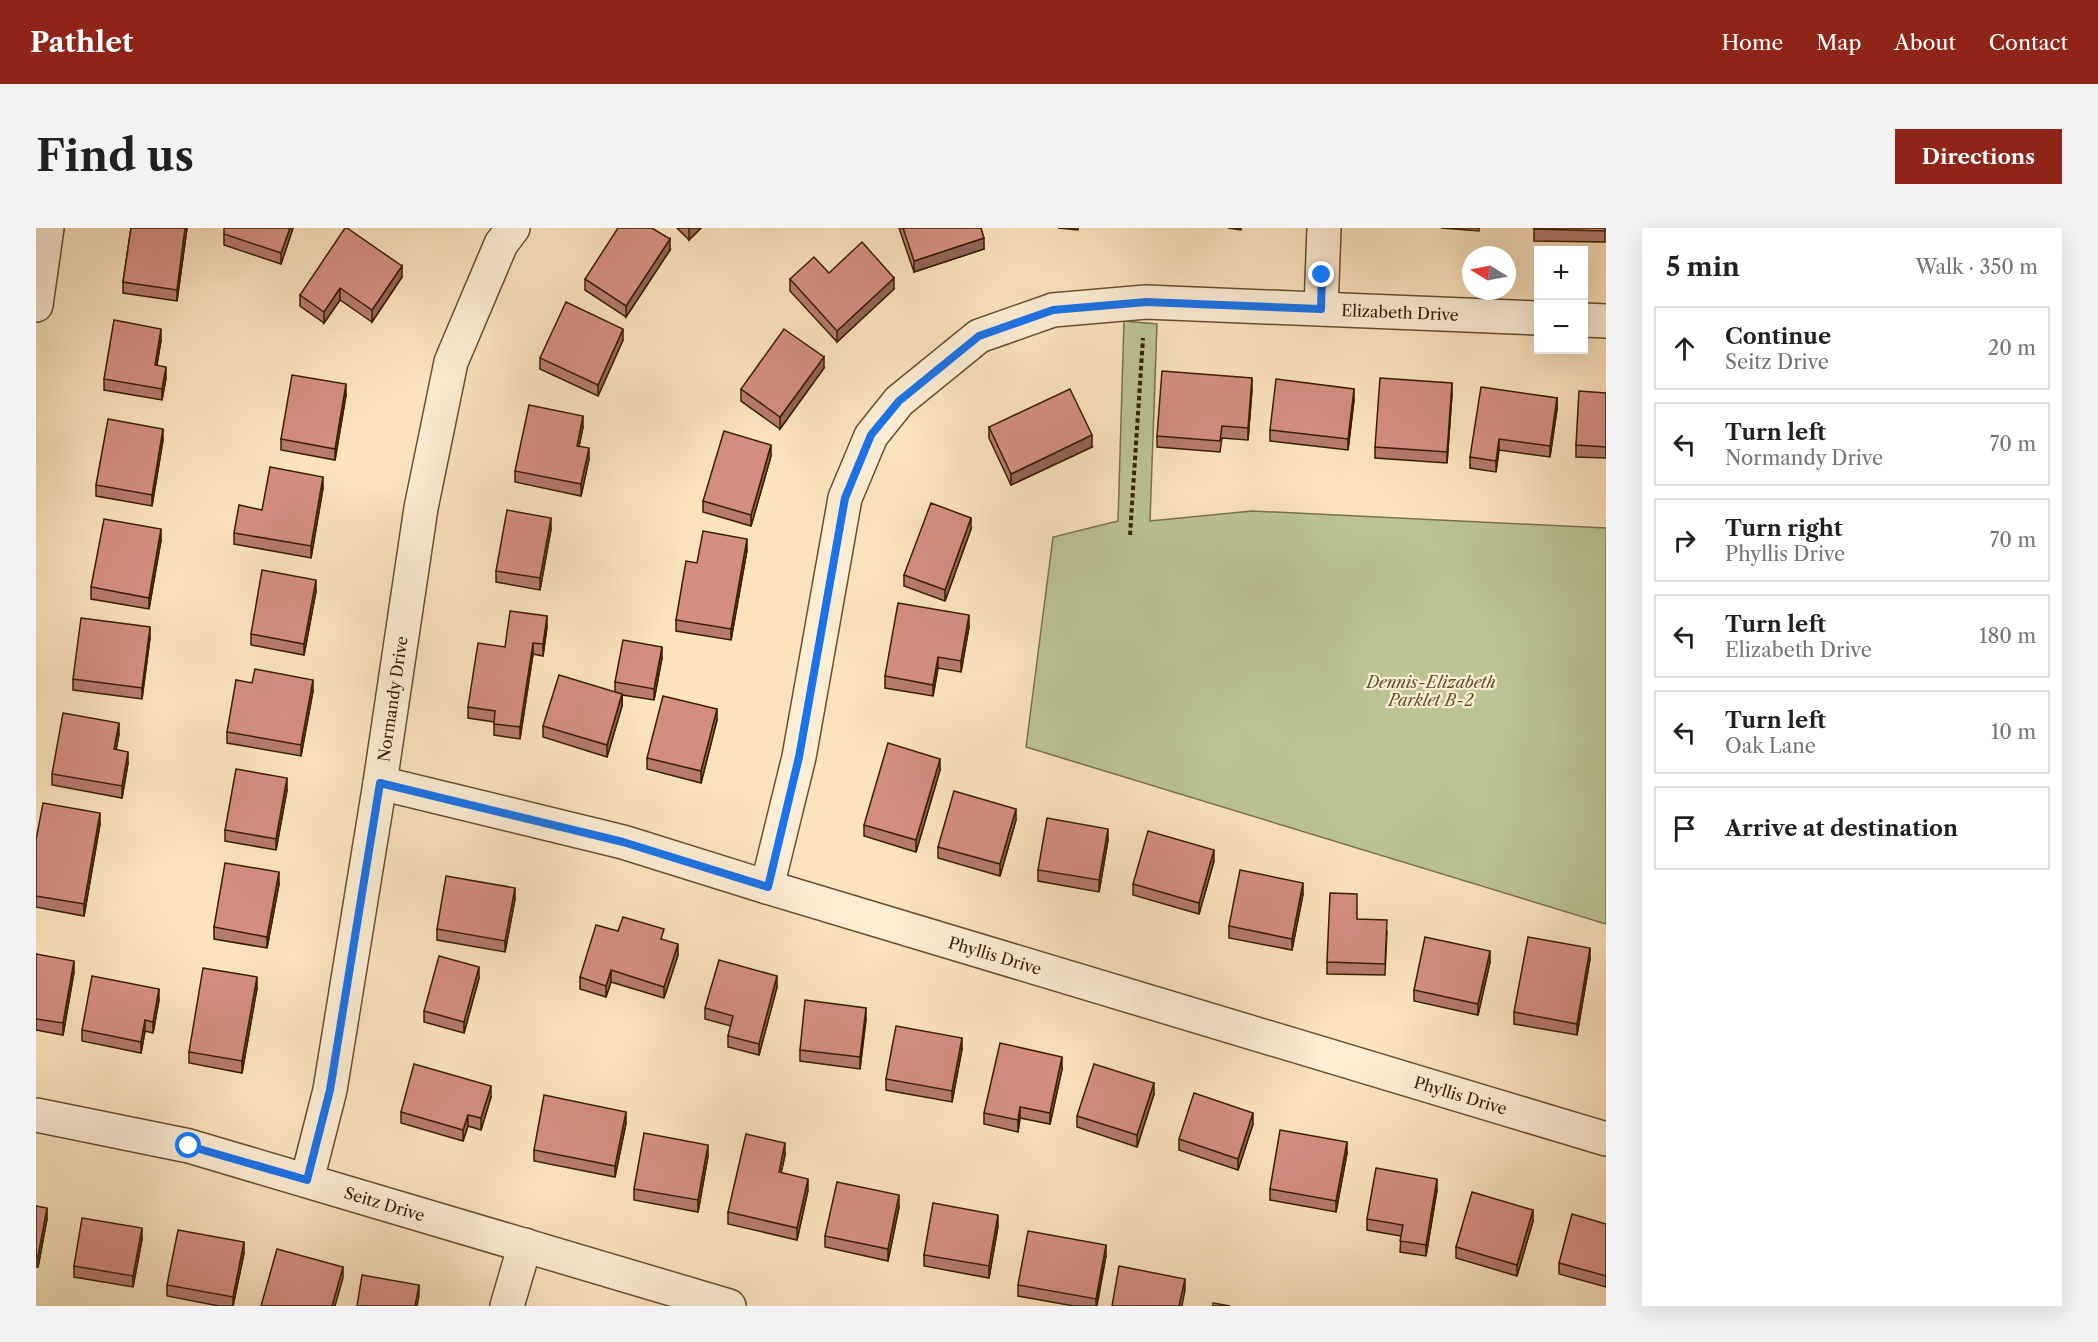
<!DOCTYPE html>
<meta charset="utf-8">
<style>
body{margin:0;font-family:"Libre Caslon Text",serif;background:#f2f2f2;color:#202124}
.controls{position:absolute;right:18px;top:18px;display:grid;overflow:hidden;border-radius:0px;box-shadow:0 6px 24px #0002}
.controls button{width:54px;height:54px;display:grid;place-items:center;padding:0;border:0;border-bottom:2px solid #e0e0e0;background:#fff;color:#202124;font:30px sans-serif}
.compass{position:absolute;left:1426px;top:18px;width:54px;height:54px;border-radius:50%;background:#fff;box-shadow:0 6px 24px #0002;rotate:280deg}
.stop{position:absolute;width:18px;height:18px;margin:-14px;border:4px solid #1a73e8;border-radius:50%;background:#fff}
.stop.end{background:#1a73e8;border-color:#fff;box-shadow:0 2px 6px #0008}
.list{margin:0;padding:0;list-style:none}
h2{display:flex;justify-content:space-between;align-items:center;height:78px;margin:0;padding:0 24px;font-size:26px}
h2 small{font-size:20px;font-weight:400;color:#757577}
.list li{display:grid;grid-template-columns:39px 1fr auto;gap:18px;align-items:center;box-sizing:border-box;height:84px;margin:0 12px 12px;padding:0 12px;border:2px solid #e0e0e0;border-radius:0px}
.list b{display:block;font-size:22px;white-space:nowrap}
.list p{margin:0;font-size:20px;white-space:nowrap;color:#757577}
.list em{font-size:20px;font-style:normal;color:#757577}
.icon{flex:none;width:33px;height:33px;fill:none;stroke:currentColor;stroke-width:2;stroke-linecap:round;stroke-linejoin:round}
.map{position:relative;flex:none;width:1570px;height:1078px;overflow:hidden;border-radius:0px}
header{display:flex;align-items:center;gap:36px;box-sizing:border-box;height:84px;padding:0 30px;background:#8f2418;color:#fff}
header strong{font-size:28px}
nav{display:flex;gap:33px;margin-inline-start:auto;font-size:21px}
.intro{display:flex;align-items:center;justify-content:space-between;box-sizing:border-box;height:144px;padding:0 36px}
h1{margin:0;font-size:42px}
.button{padding:15px 27px;border-radius:0px;background:#8f2418;color:#fff;font-size:21px;font-weight:700}
main{display:flex;gap:36px;padding:0 36px}
aside{flex:1;background:#fff;border-radius:0px;box-shadow:0 6px 24px #0002}
.map>svg:first-child{display:block}
.green{fill:#bcc493;stroke:#7a724a;stroke-width:1.5}
.lines{fill:none;stroke-linecap:round;stroke-linejoin:round}
.minor-casing{stroke:#68502f;stroke-width:36}
.path{stroke:#381f00;stroke-width:4;stroke-dasharray:4.5 3;stroke-linecap:butt}
.minor{stroke:#fcedd4;stroke-width:33}
.wall{fill:#b67a6e;stroke:#381f00;stroke-width:1.5}
.shaded-wall{fill:#94635a;stroke:#381f00;stroke-width:1.5}
.building{fill:#d48e80;stroke:#381f00;stroke-width:1.5}
.route{stroke:#1a73e8;stroke-width:8}
.labels{text-anchor:middle;dominant-baseline:central;stroke-width:4.5;stroke-linejoin:round;paint-order:stroke}
.street-label{font-size:16px;fill:#381f00;stroke:#fcedd4}
.park-label{font-size:16px;font-style:italic;fill:#60512c;stroke:#fcedd4}
</style>
<header>
<strong>Pathlet</strong>
<nav><a>Home</a><a>Map</a><a>About</a><a>Contact</a></nav>
</header>
<div class="intro"><h1>Find us</h1><a class="button">Directions</a></div>
<main>
<div class="map">
<svg width="1570" height="1078" viewBox="0 0 1570 1078">
<rect width="100%" height="100%" fill="#fae3bd"/>
<filter id="stains"><feTurbulence type="fractalNoise" baseFrequency=".00333" numOctaves="4"/><feColorMatrix values="0 0 0 0 .2 0 0 0 0 .09 0 0 0 0 .02 0 0 0 .5 -.17"/></filter>
<radialGradient id="worn" r=".72"><stop offset=".6" stop-color="#630" stop-opacity="0"/><stop offset="1" stop-color="#630" stop-opacity=".3"/></radialGradient>
<polygon class="green" points="1088,93 1121,96 1114,293 1216,283 1570,300 1570,696 990,519 1017,309 1082,293"/>
<g class="lines">
<g class="minor-casing">
<g id="minor">
<polyline points="0,77 11,0"/>
<polyline points="1285,81 1288,0"/>
<polyline points="1548,92 1570,93"/>
<path id="s1" d="M344,555L587,614L731,659L1570,911"/>
<path id="s2" d="M731,659L763,529L809,270L835,208L863,173L943,108L1017,82L1110,74L1502,90"/>
<path id="s3" d="M0,887L153,918L693,1078"/>
<path id="s4" d="M271,952L294,862L344,555L385,280L415,134L465,16L477,0"/>
<polyline points="471,1078 489,1017"/>
</g>
</g>
<polyline class="path" points="1094,307 1107,110"/>
<use href="#minor" class="minor"/>
</g>
<g class="wall">
<polygon points="95,0 151,0 141,73 87,65 87,54"/>
<polygon points="257,0 245,36 188,17 188,6"/>
<polygon points="641,0 665,0 653,12"/>
<polygon points="863,0 945,0 948,21 878,44"/>
<polygon points="1022,0 1042,0 1042,2"/>
<polygon points="1192,0 1205,0 1205,2"/>
<polygon points="1405,0 1443,0 1443,3"/>
<polygon points="1498,0 1569,0 1569,14 1498,13"/>
<polygon points="634,22 590,89 549,62 549,51"/>
<polygon points="793,45 858,61 801,114 754,63 754,51"/>
<polygon points="366,49 336,94 304,72 288,95 264,78 264,67"/>
<polygon points="125,112 121,137 130,150 126,172 68,162 68,151"/>
<polygon points="587,112 562,168 504,141 504,130"/>
<polygon points="788,140 744,201 705,173 705,161"/>
<polygon points="1216,161 1212,212 1186,210 1184,224 1121,219 1121,208"/>
<polygon points="1570,165 1570,230 1540,229 1540,217"/>
<polygon points="1416,166 1411,235 1339,230 1339,219"/>
<polygon points="310,167 299,232 245,222 245,211"/>
<polygon points="1521,170 1521,181 1514,229 1463,222 1460,244 1434,240 1434,229"/>
<polygon points="1318,172 1312,222 1234,213 1234,202"/>
<polygon points="547,199 543,218 553,231 545,268 479,254 479,243"/>
<polygon points="953,199 1056,219 975,257 953,210"/>
<polygon points="127,212 116,278 60,268 60,257"/>
<polygon points="735,228 715,298 667,284 667,273"/>
<polygon points="287,260 275,330 198,316 198,305 226,282"/>
<polygon points="515,301 504,362 460,354 460,343"/>
<polygon points="935,301 909,373 868,358 868,347"/>
<polygon points="125,312 113,381 55,371 55,359"/>
<polygon points="711,322 695,412 640,403 640,392 661,335"/>
<polygon points="280,363 268,427 215,417 215,406"/>
<polygon points="511,399 507,428 497,426 484,511 458,507 458,494 432,490 432,479"/>
<polygon points="933,399 925,444 902,440 897,468 849,460 849,448"/>
<polygon points="114,410 106,471 37,462 37,451"/>
<polygon points="626,430 618,472 586,467 586,478 571,529 507,509 507,498 579,464 579,454"/>
<polygon points="216,455 277,463 265,528 191,515 191,504"/>
<polygon points="681,492 665,555 611,541 611,530"/>
<polygon points="83,506 80,522 92,535 86,570 16,557 16,546"/>
<polygon points="904,542 880,624 828,608 828,597"/>
<polygon points="251,562 240,622 189,613 189,602"/>
<polygon points="980,592 964,648 902,630 902,619"/>
<polygon points="64,596 48,688 0,679 0,612"/>
<polygon points="1072,612 1063,664 1002,653 1002,642"/>
<polygon points="1178,633 1163,686 1097,667 1097,656"/>
<polygon points="243,656 231,720 178,711 178,699"/>
<polygon points="1267,666 1256,722 1193,710 1193,698"/>
<polygon points="479,671 469,724 401,712 401,701"/>
<polygon points="1321,691 1351,703 1349,747 1291,746 1291,734"/>
<polygon points="582,703 628,712 642,727 628,770 575,754 570,769 544,761 544,749"/>
<polygon points="0,726 38,744 27,807 0,802"/>
<polygon points="1554,731 1541,807 1478,796 1478,784"/>
<polygon points="1454,734 1442,787 1378,773 1378,762"/>
<polygon points="443,750 428,805 388,794 388,783"/>
<polygon points="741,759 723,827 692,819 692,808 695,798 669,791 669,780"/>
<polygon points="221,760 206,845 153,835 153,824"/>
<polygon points="123,772 117,805 109,803 105,825 46,813 46,802"/>
<polygon points="830,791 824,841 764,833 764,822"/>
<polygon points="926,821 916,874 850,862 850,851"/>
<polygon points="1026,841 1014,896 984,890 982,904 948,896 948,885"/>
<polygon points="1118,866 1101,919 1041,899 1041,888"/>
<polygon points="455,869 445,902 432,898 427,913 365,895 365,884"/>
<polygon points="590,895 579,949 498,933 498,922"/>
<polygon points="1217,896 1202,942 1143,922 1143,911"/>
<polygon points="1311,925 1300,984 1234,972 1234,961"/>
<polygon points="749,927 745,944 772,962 761,1012 692,996 692,984"/>
<polygon points="672,928 662,984 598,972 598,961"/>
<polygon points="1401,962 1390,1028 1364,1024 1365,1008 1331,1002 1331,991"/>
<polygon points="0,978 11,991 2,1039 0,1039"/>
<polygon points="863,979 852,1033 789,1019 789,1008"/>
<polygon points="1497,993 1481,1048 1420,1030 1420,1019"/>
<polygon points="1570,996 1570,1059 1523,1046 1523,1035"/>
<polygon points="962,998 953,1050 888,1038 888,1027"/>
<polygon points="106,1011 97,1059 38,1049 38,1038"/>
<polygon points="208,1025 197,1078 183,1078 131,1068 131,1057"/>
<polygon points="1070,1028 1061,1078 1038,1078 982,1068 982,1057"/>
</g>
<g class="shaded-wall">
<polygon points="149,0 151,0 141,73 141,62"/>
<polygon points="254,0 257,0 245,36 245,25"/>
<polygon points="654,0 665,0 653,12 653,1"/>
<polygon points="948,10 948,21 878,44 878,33"/>
<polygon points="634,11 634,22 590,89 590,78"/>
<polygon points="366,38 366,49 336,94 336,82"/>
<polygon points="858,50 858,61 801,114 801,103"/>
<polygon points="304,60 304,72 288,95 288,84"/>
<polygon points="125,101 125,112 119,148 119,137"/>
<polygon points="587,101 587,112 562,168 562,157"/>
<polygon points="788,129 788,140 744,201 744,189"/>
<polygon points="130,139 130,150 126,172 126,161"/>
<polygon points="1216,150 1216,161 1212,212 1212,200"/>
<polygon points="1416,155 1416,166 1411,235 1411,224"/>
<polygon points="310,156 310,167 299,232 299,221"/>
<polygon points="1318,161 1318,172 1312,222 1312,211"/>
<polygon points="1521,170 1521,181 1514,229 1514,218"/>
<polygon points="547,188 547,199 541,229 541,218"/>
<polygon points="127,201 127,212 116,278 116,267"/>
<polygon points="1056,207 1056,219 975,257 975,246"/>
<polygon points="1463,211 1463,222 1460,244 1460,233"/>
<polygon points="735,217 735,228 715,298 715,287"/>
<polygon points="553,220 553,231 545,268 545,256"/>
<polygon points="287,249 287,260 275,330 275,318"/>
<polygon points="515,290 515,301 504,362 504,350"/>
<polygon points="935,290 935,301 909,373 909,362"/>
<polygon points="125,301 125,312 113,381 113,370"/>
<polygon points="711,311 711,322 695,412 695,401"/>
<polygon points="280,352 280,363 268,427 268,416"/>
<polygon points="933,387 933,399 925,444 925,433"/>
<polygon points="511,388 511,399 507,428 507,416"/>
<polygon points="114,399 114,410 106,471 106,460"/>
<polygon points="497,415 497,426 484,511 484,499"/>
<polygon points="626,419 626,430 618,472 618,461"/>
<polygon points="902,429 902,440 897,468 897,457"/>
<polygon points="277,452 277,463 265,528 265,517"/>
<polygon points="586,466 586,478 571,529 571,517"/>
<polygon points="681,481 681,492 665,555 665,543"/>
<polygon points="83,495 83,506 78,533 78,521"/>
<polygon points="92,524 92,535 86,570 86,558"/>
<polygon points="904,531 904,542 880,624 880,612"/>
<polygon points="251,550 251,562 240,622 240,611"/>
<polygon points="980,581 980,592 964,648 964,636"/>
<polygon points="64,585 64,596 48,688 48,676"/>
<polygon points="1072,601 1072,612 1063,664 1063,652"/>
<polygon points="1178,622 1178,633 1163,686 1163,675"/>
<polygon points="243,644 243,656 231,720 231,709"/>
<polygon points="1267,655 1267,666 1256,722 1256,711"/>
<polygon points="479,660 479,671 469,724 469,713"/>
<polygon points="642,716 642,727 628,770 628,759"/>
<polygon points="1554,720 1554,731 1541,807 1541,796"/>
<polygon points="1454,723 1454,734 1442,787 1442,776"/>
<polygon points="38,733 38,744 27,807 27,795"/>
<polygon points="443,739 443,750 428,805 428,794"/>
<polygon points="575,742 575,754 570,769 570,758"/>
<polygon points="741,748 741,759 723,827 723,816"/>
<polygon points="221,749 221,760 206,845 206,833"/>
<polygon points="123,761 123,772 117,805 117,794"/>
<polygon points="830,780 830,791 824,841 824,829"/>
<polygon points="109,792 109,803 105,825 105,814"/>
<polygon points="926,810 926,821 916,874 916,863"/>
<polygon points="1026,829 1026,841 1014,896 1014,885"/>
<polygon points="1118,855 1118,866 1101,919 1101,907"/>
<polygon points="455,858 455,869 445,902 445,890"/>
<polygon points="984,879 984,890 982,904 982,892"/>
<polygon points="590,884 590,895 579,949 579,938"/>
<polygon points="1217,885 1217,896 1202,942 1202,931"/>
<polygon points="432,887 432,898 427,913 427,902"/>
<polygon points="1311,914 1311,925 1300,984 1300,973"/>
<polygon points="749,915 749,927 743,955 743,944"/>
<polygon points="672,917 672,928 662,984 662,972"/>
<polygon points="772,951 772,962 761,1012 761,1000"/>
<polygon points="1401,951 1401,962 1390,1028 1390,1017"/>
<polygon points="863,967 863,979 852,1033 852,1021"/>
<polygon points="11,980 11,991 2,1039 2,1028"/>
<polygon points="1497,982 1497,993 1481,1048 1481,1037"/>
<polygon points="962,987 962,998 953,1050 953,1038"/>
<polygon points="106,1000 106,1011 97,1059 97,1048"/>
<polygon points="208,1014 208,1025 197,1078 197,1069"/>
<polygon points="1070,1017 1070,1028 1060,1078 1060,1071"/>
<polygon points="307,1039 307,1050 299,1078 296,1078"/>
<polygon points="1149,1051 1149,1062 1146,1078 1143,1078"/>
<polygon points="383,1057 383,1068 381,1078 379,1078"/>
</g>
<g class="building">
<polygon points="95,0 149,0 141,62 87,54"/>
<polygon points="188,0 254,0 245,25 188,6"/>
<polygon points="309,0 311,0 366,38 336,82 304,60 288,84 264,67"/>
<polygon points="582,0 616,0 634,11 590,78 549,51"/>
<polygon points="867,0 945,0 948,10 878,33"/>
<polygon points="1498,0 1569,0 1569,3 1498,1"/>
<polygon points="826,14 858,50 801,103 754,51 778,29 793,45"/>
<polygon points="530,74 587,101 562,157 504,130"/>
<polygon points="78,92 125,101 119,137 130,139 126,161 68,151"/>
<polygon points="748,101 788,129 744,189 705,161"/>
<polygon points="1126,143 1216,150 1212,200 1186,198 1184,213 1121,208"/>
<polygon points="256,147 310,156 299,221 245,211"/>
<polygon points="1344,150 1416,155 1411,224 1339,219"/>
<polygon points="1240,151 1318,161 1312,211 1234,202"/>
<polygon points="1445,159 1521,170 1514,218 1463,211 1460,233 1434,229"/>
<polygon points="1034,161 1056,207 975,246 953,199"/>
<polygon points="1543,163 1570,165 1570,219 1540,217"/>
<polygon points="493,177 547,188 541,218 553,220 545,256 479,243"/>
<polygon points="72,191 127,201 116,267 60,257"/>
<polygon points="688,203 735,217 715,287 667,273"/>
<polygon points="234,239 287,249 275,318 198,305 203,277 226,282"/>
<polygon points="895,275 935,290 909,362 868,347"/>
<polygon points="471,282 515,290 504,350 460,343"/>
<polygon points="68,291 125,301 113,370 55,359"/>
<polygon points="667,303 711,311 695,401 640,392 650,333 661,335"/>
<polygon points="226,342 280,352 268,416 215,406"/>
<polygon points="862,375 933,387 925,433 902,429 897,457 849,448"/>
<polygon points="474,383 511,388 507,416 497,415 484,499 458,496 459,483 432,479 442,415 469,419"/>
<polygon points="45,390 114,399 106,460 37,451"/>
<polygon points="587,412 626,419 618,461 579,454"/>
<polygon points="219,441 277,452 265,517 191,504 200,452 216,455"/>
<polygon points="523,447 586,466 571,517 507,498"/>
<polygon points="627,468 681,481 665,543 611,530"/>
<polygon points="27,485 83,495 78,521 92,524 86,558 16,546"/>
<polygon points="852,515 904,531 880,612 828,597"/>
<polygon points="200,541 251,550 240,611 189,602"/>
<polygon points="918,563 980,581 964,636 902,619"/>
<polygon points="7,575 64,585 48,676 0,668 0,612"/>
<polygon points="1011,590 1072,601 1063,652 1002,642"/>
<polygon points="1112,603 1178,622 1163,675 1097,656"/>
<polygon points="189,635 243,644 231,709 178,699"/>
<polygon points="1204,642 1267,655 1256,711 1193,698"/>
<polygon points="410,648 479,660 469,713 401,701"/>
<polygon points="1294,665 1321,666 1321,691 1351,692 1349,736 1291,734"/>
<polygon points="587,689 628,701 625,711 642,716 628,759 575,742 570,758 544,749 560,697 582,703"/>
<polygon points="1389,709 1454,723 1442,776 1378,762"/>
<polygon points="1492,709 1554,720 1541,796 1478,784"/>
<polygon points="0,726 38,733 27,795 0,791"/>
<polygon points="403,728 443,739 428,794 388,783"/>
<polygon points="683,732 741,748 723,816 692,808 697,788 669,780"/>
<polygon points="167,740 221,749 206,833 153,824"/>
<polygon points="56,748 123,761 117,794 109,792 105,814 46,802"/>
<polygon points="769,772 830,780 824,829 764,822"/>
<polygon points="860,798 926,810 916,863 850,851"/>
<polygon points="964,815 1026,829 1014,885 984,879 982,892 948,885"/>
<polygon points="378,836 455,858 445,890 432,887 427,902 365,884"/>
<polygon points="1058,836 1118,855 1101,907 1041,888"/>
<polygon points="1158,865 1217,885 1202,931 1143,911"/>
<polygon points="508,867 590,884 579,938 498,922"/>
<polygon points="1244,902 1311,914 1300,973 1234,961"/>
<polygon points="608,905 672,917 662,972 598,961"/>
<polygon points="710,906 749,915 743,944 772,951 761,1000 692,984"/>
<polygon points="1340,940 1401,951 1390,1017 1364,1013 1367,997 1331,991"/>
<polygon points="801,954 863,967 852,1021 789,1008"/>
<polygon points="1436,964 1497,982 1481,1037 1420,1019"/>
<polygon points="897,975 962,987 953,1038 888,1027"/>
<polygon points="0,978 11,980 2,1028 0,1028"/>
<polygon points="1536,986 1570,996 1570,1048 1523,1035"/>
<polygon points="46,990 106,1000 97,1048 38,1038"/>
<polygon points="142,1002 208,1014 197,1069 131,1057"/>
<polygon points="992,1003 1070,1017 1060,1071 982,1057"/>
<polygon points="241,1021 307,1039 296,1078 225,1078"/>
<polygon points="1083,1038 1149,1051 1143,1078 1076,1078"/>
<polygon points="326,1047 383,1057 379,1078 321,1078"/>
<polygon points="1177,1075 1194,1078 1177,1078"/>
</g>
<g class="lines">
<polyline class="route" points="153,918 271,952 294,862 344,555 587,614 732,659 763,529 809,270 835,207 863,173 943,108 1017,82 1110,74 1285,81 1286,47"/>
</g>
<g class="labels">
<g class="street-label">
<text stroke="none"><textPath href="#s2" startOffset="1038">Elizabeth Drive</textPath></text>
<text stroke="none"><textPath href="#s4" startOffset="489">Normandy Drive</textPath></text>
<text stroke="none"><textPath href="#s1" startOffset="639">Phyllis Drive</textPath></text>
<text stroke="none"><textPath href="#s1" startOffset="1125">Phyllis Drive</textPath></text>
<text stroke="none"><textPath href="#s3" startOffset="360">Seitz Drive</textPath></text>
</g>
<g class="park-label">
<text x="1395" y="454">Dennis-Elizabeth<tspan x="1395" dy="18">Parklet B-2</tspan></text>
</g>
</g>
<rect width="100%" height="100%" filter="url(#stains)"/>
<rect width="100%" height="100%" fill="url(#worn)"/>
</svg>
<div class="controls">
<button>+</button>
<button>−</button>
</div>
<svg class="compass" viewBox="-18 -18 36 36"><path d="M0-13l5 13h-10z" fill="#e53935"/><path d="M0 13l5-13h-10z" fill="#757577"/></svg>
<div class="stop" style="left:153px;top:918px"></div>
<div class="stop end" style="left:1286px;top:47px"></div>
</div>
<aside>
<h2>5 min<small>Walk · 350 m</small></h2>
<ul class="list">
<li><svg class="icon" aria-label="ahead" viewBox="0 0 24 24"><path d="M12 20V5M6 11l6-6 6 6"/></svg><div><b>Continue</b><p>Seitz Drive</p></div><em>20 m</em></li>
<li><svg class="icon" aria-label="left" viewBox="0 0 24 24"><path d="M17 20v-9H6M10 6l-5 5 5 5"/></svg><div><b>Turn left</b><p>Normandy Drive</p></div><em>70 m</em></li>
<li><svg class="icon" aria-label="right" viewBox="0 0 24 24"><path d="M7 20v-9h11M14 6l5 5-5 5"/></svg><div><b>Turn right</b><p>Phyllis Drive</p></div><em>70 m</em></li>
<li><svg class="icon" aria-label="left" viewBox="0 0 24 24"><path d="M17 20v-9H6M10 6l-5 5 5 5"/></svg><div><b>Turn left</b><p>Elizabeth Drive</p></div><em>180 m</em></li>
<li><svg class="icon" aria-label="left" viewBox="0 0 24 24"><path d="M17 20v-9H6M10 6l-5 5 5 5"/></svg><div><b>Turn left</b><p>Oak Lane</p></div><em>10 m</em></li>
<li><svg class="icon" aria-label="arrive" viewBox="0 0 24 24"><path d="M6 21V4h12l-3 4 3 4H6"/></svg><div><b>Arrive at destination</b></div></li>
</ul>
</aside>
</main>
